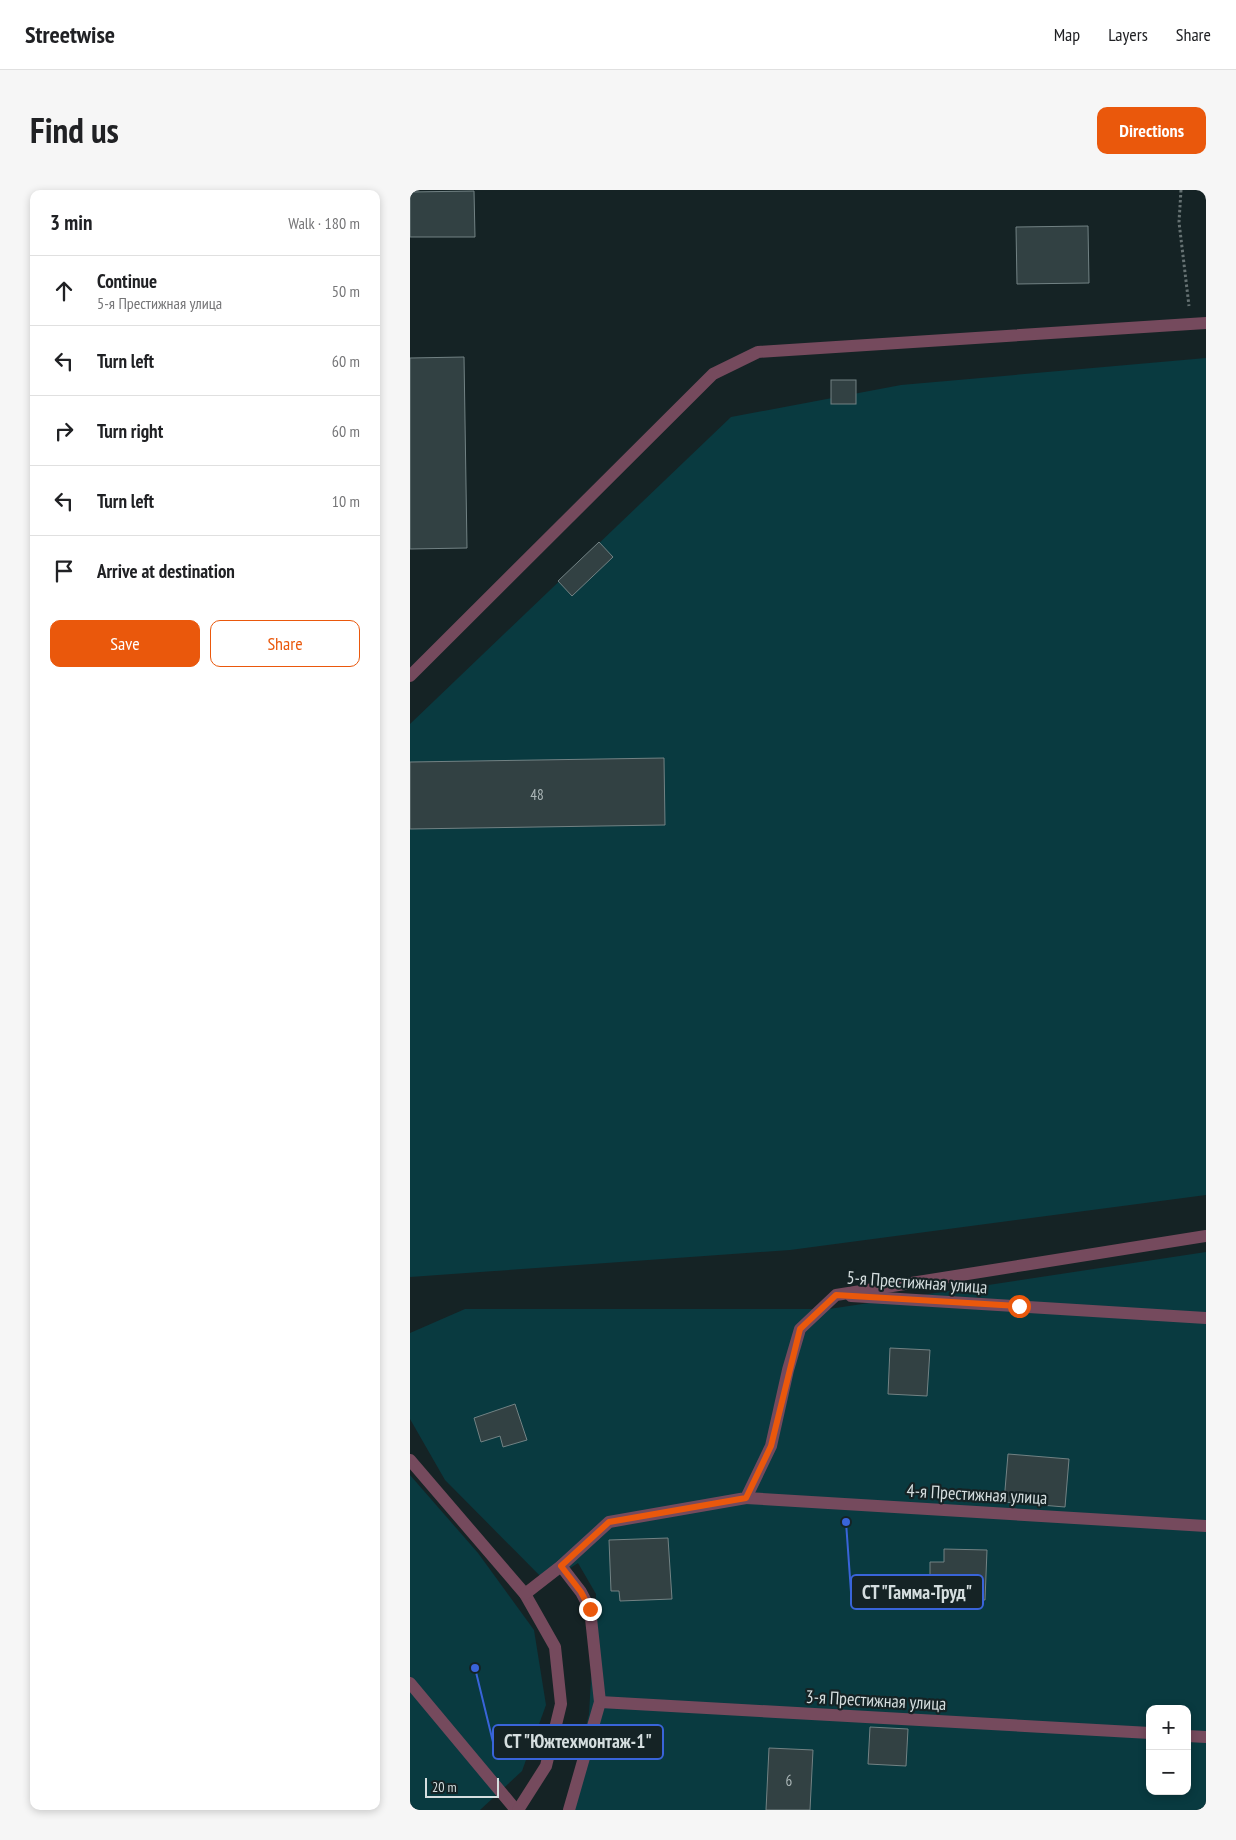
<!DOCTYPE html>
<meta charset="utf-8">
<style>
body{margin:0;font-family:"PT Sans Narrow",sans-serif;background:#f6f6f6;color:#202124}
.controls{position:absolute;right:15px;bottom:15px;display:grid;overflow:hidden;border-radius:10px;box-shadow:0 2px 8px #0003}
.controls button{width:45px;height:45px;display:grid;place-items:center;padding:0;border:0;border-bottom:1px solid #e0e0e0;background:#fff;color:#202124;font:25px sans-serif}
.scale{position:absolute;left:15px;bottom:12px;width:74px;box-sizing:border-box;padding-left:5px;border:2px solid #d5dedf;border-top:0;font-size:14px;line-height:18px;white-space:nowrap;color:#d5dedf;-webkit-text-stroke:4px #152325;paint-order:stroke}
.stop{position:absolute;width:15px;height:15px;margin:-11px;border:4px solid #ea580c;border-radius:50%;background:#fff}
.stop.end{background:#ea580c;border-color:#fff;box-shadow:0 1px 5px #0008}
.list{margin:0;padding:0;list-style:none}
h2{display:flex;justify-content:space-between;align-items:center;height:65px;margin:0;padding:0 20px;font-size:21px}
h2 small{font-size:16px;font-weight:400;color:#757577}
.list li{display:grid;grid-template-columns:32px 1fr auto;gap:15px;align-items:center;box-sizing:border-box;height:70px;padding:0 20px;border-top:1px solid #e0e0e0}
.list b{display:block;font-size:19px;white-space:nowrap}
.list p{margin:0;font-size:16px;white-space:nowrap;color:#757577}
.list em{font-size:16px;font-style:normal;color:#757577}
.actions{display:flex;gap:10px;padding:15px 20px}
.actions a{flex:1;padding:11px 0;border:1px solid #ea580c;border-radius:10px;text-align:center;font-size:18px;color:#ea580c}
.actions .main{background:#ea580c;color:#fff}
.icon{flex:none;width:28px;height:28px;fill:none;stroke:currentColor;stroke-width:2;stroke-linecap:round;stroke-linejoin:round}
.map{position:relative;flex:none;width:796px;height:1620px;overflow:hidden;border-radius:10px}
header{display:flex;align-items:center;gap:30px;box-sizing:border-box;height:70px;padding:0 25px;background:#fff;border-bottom:1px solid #e0e0e0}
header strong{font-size:24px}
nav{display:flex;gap:28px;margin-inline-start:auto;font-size:18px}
.intro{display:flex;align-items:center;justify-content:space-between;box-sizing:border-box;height:120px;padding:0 30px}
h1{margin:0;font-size:35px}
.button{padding:12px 22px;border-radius:10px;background:#ea580c;color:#fff;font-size:18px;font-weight:700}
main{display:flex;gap:30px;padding:0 30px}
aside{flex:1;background:#fff;border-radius:10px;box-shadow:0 2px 8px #0003}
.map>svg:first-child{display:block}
.green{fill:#093a40;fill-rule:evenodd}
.building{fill:#324143;stroke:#728284}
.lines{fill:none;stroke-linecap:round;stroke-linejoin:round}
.path{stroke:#667273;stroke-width:3;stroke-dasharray:2.5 2.5;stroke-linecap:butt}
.lane{stroke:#754a5d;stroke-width:12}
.street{stroke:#754a5d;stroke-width:12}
.route{stroke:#ea580c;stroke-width:6}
.labels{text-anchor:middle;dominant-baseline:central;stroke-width:4.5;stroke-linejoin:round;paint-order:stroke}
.number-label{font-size:15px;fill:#acb7b8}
.street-label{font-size:18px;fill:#d5dedf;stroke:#152325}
.leader{fill:none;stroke:#3964d9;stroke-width:2}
.callout-dot{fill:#3964d9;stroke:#152325;stroke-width:2}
.callout{fill:#152325;stroke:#3964d9;stroke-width:2}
.callout-label{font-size:19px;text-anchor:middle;font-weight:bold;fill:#d5dedf}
</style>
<header>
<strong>Streetwise</strong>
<nav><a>Map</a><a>Layers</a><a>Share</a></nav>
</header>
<div class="intro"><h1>Find us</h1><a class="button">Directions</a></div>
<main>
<aside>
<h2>3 min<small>Walk · 180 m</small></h2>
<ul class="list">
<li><svg class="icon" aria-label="ahead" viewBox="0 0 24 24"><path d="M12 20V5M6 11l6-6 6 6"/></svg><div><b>Continue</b><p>5-я Престижная улица</p></div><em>50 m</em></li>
<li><svg class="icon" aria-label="left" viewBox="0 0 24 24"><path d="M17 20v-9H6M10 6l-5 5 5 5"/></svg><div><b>Turn left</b></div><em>60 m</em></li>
<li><svg class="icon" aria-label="right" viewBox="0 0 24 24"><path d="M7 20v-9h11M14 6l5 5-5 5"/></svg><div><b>Turn right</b></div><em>60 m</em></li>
<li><svg class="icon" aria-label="left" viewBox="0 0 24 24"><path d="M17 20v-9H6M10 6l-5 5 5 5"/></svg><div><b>Turn left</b></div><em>10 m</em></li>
<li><svg class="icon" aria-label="arrive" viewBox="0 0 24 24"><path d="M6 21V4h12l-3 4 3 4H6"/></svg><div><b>Arrive at destination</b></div></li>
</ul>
<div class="actions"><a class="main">Save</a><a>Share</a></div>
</aside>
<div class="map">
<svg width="796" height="1620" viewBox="0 0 796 1620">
<rect width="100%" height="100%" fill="#152325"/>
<g class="green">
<polygon points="796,168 796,1005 380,1060 0,1087 0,534 321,227 491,195"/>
<path d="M796,1062V1620H155L179,1524L186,1404L168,1373L137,1393L35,1290L0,1229V1143L55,1119H419ZM740,1519H777V1601H740Z"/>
<polygon points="0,1285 68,1363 124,1440 136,1515 112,1581 70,1620 0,1620"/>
</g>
<g class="building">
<polygon points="64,1 65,47 0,47 0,2"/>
<polygon points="678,36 679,93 607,94 606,37"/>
<polygon points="54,167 57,358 0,359 0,168"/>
<rect x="421" y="190" width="25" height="24"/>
<polygon points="189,352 203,367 162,406 148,391"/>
<polygon points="254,568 255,635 0,639 0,572"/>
<polygon points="480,1158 520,1160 517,1206 478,1204"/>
<polygon points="105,1214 117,1250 93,1257 90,1246 71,1252 64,1228"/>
<polygon points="598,1264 659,1269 655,1317 594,1312"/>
<polygon points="258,1348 262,1409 210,1411 209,1401 201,1401 199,1350"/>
<polygon points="534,1359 577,1360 575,1410 528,1408 528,1393 520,1393 520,1372 534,1372"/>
<polygon points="460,1537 498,1539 496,1576 458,1574"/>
<polygon points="359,1558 403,1560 400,1620 356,1620"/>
</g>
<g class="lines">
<polyline class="path" points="771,0 769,32 779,116"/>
<g class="lane">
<polyline points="441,1106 796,1128"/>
<polyline points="336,1308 796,1336"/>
<polyline points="151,1376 171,1402 180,1419 190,1512 159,1620"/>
<polyline points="0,1493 106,1620"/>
<polyline points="190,1512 740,1543"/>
<polyline points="777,1546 796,1547"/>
</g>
<g class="street">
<polyline points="0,486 303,184 348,162 796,133"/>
<polyline points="0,1270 115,1404 145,1457 151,1514 136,1576 108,1620"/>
<polyline points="115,1404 151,1376 199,1332 336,1308 361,1256 378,1180 390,1139 426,1105 796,1046"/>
</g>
</g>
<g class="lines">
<polyline class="route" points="180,1419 171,1402 151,1376 199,1332 336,1308 361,1256 390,1139 426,1105 609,1116"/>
</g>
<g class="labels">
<g class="number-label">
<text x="127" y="604">48</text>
<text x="379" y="1590">6</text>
</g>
<g class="street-label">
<text transform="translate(507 1092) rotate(4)">5-я Престижная улица</text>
<text transform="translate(567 1304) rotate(3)">4-я Престижная улица</text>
<text transform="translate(466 1510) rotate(3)">3-я Престижная улица</text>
</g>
</g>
<path class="leader" d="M436 1332L441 1402M65 1478L83 1552"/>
<g class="callout-dot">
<circle cx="436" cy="1332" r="5"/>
<circle cx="65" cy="1478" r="5"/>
</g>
<g class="callout">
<rect x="441" y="1385" width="132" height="34" rx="5"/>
<rect x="83" y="1535" width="170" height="34" rx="5"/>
</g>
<g class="callout-label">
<text x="507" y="1409">СТ "Гамма-Труд"</text>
<text x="168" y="1558">СТ "Южтехмонтаж-1"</text>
</g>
</svg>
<div class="controls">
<button>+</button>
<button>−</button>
</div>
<div class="scale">20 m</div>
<div class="stop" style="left:609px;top:1116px"></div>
<div class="stop end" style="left:180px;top:1419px"></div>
</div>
</main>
